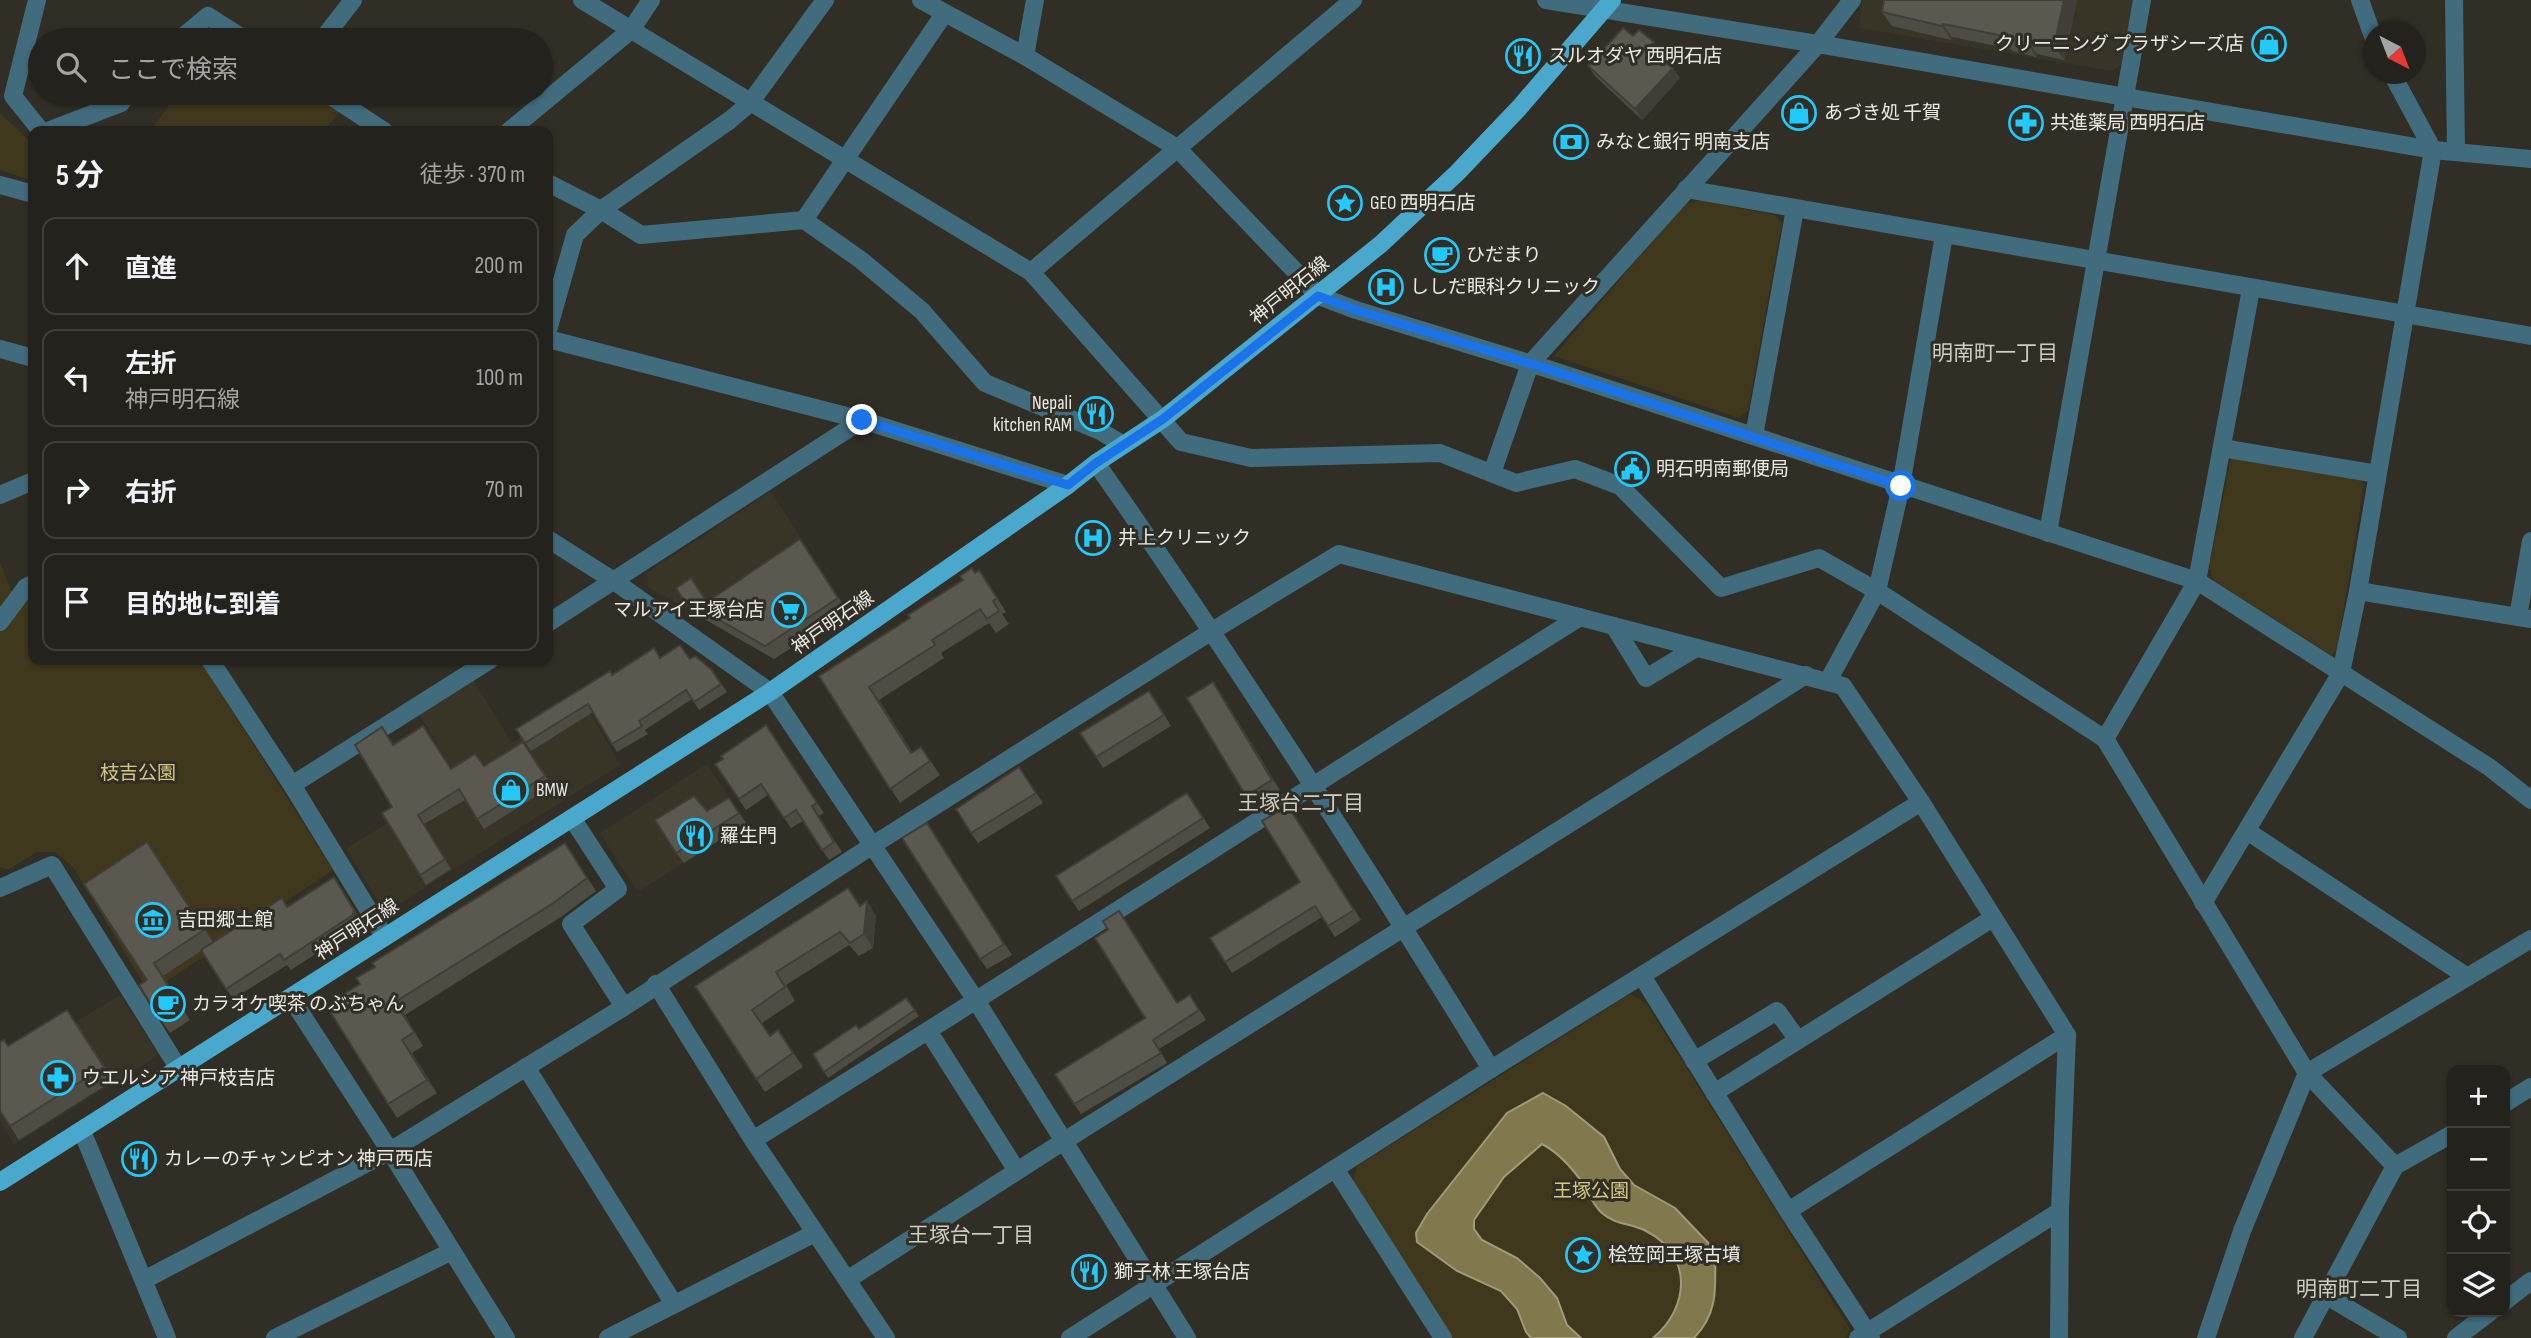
<!DOCTYPE html>
<html lang="ja">
<meta charset="utf-8">
<style>
body{margin:0;font-family:"Sofia Sans Condensed","Noto Sans JP",sans-serif;background:#302f29;color:#f1f3f6}
.controls{position:absolute;right:21px;bottom:21px;display:grid;overflow:hidden;border-radius:14px;box-shadow:0 2px 5px #0004}
.controls button{width:63px;height:63px;display:grid;place-items:center;padding:0;border:0;border-bottom:2px solid #413f3b;background:#24221c;color:#f1f3f6;font:35px sans-serif}
.compass{position:absolute;left:2363px;top:21px;width:63px;height:63px;border-radius:50%;background:#24221c;box-shadow:0 2px 5px #0004;rotate:138deg}
.stop{position:absolute;width:21px;height:21px;margin:-16px;border:5px solid #1a73e8;border-radius:50%;background:#fff}
.stop.end{background:#1a73e8;border-color:#fff;box-shadow:0 2px 7px #0008}
.list{margin:0;padding:0;list-style:none}
h2{display:flex;justify-content:space-between;align-items:center;height:91px;margin:0;padding:0 28px;font-size:30px}
h2 small{font-size:23px;font-weight:400;color:#a3a4a3}
.list li{display:grid;grid-template-columns:46px 1fr auto;gap:21px;align-items:center;box-sizing:border-box;height:98px;margin:0 14px 14px;padding:0 14px;border:2px solid #413f3b;border-radius:14px}
.list b{display:block;font-size:26px;white-space:nowrap}
.list p{margin:0;font-size:23px;white-space:nowrap;color:#a3a4a3}
.list em{font-size:23px;font-style:normal;color:#a3a4a3}
.icon{flex:none;width:38px;height:38px;fill:none;stroke:currentColor;stroke-width:2;stroke-linecap:round;stroke-linejoin:round}
.map{position:relative;flex:none;width:2531px;height:1338px;overflow:hidden}
.search{position:absolute;background:#24221c;box-shadow:0 2px 5px #0004;left:28px;top:28px;width:525px;height:77px;display:flex;align-items:center;gap:18px;box-sizing:border-box;padding:0 24px;border-radius:38px;color:#a3a4a3;font-size:26px}
.panel{position:absolute;background:#24221c;box-shadow:0 2px 5px #0004;left:28px;top:126px;width:525px;height:539px;border-radius:14px}
.map>svg:first-child{display:block}
.built{fill:#383526}
.green{fill:#3f381c}
.water{fill:#81784d;stroke:#a09a7a;stroke-width:2}
.lines{fill:none;stroke-linecap:round;stroke-linejoin:round}
.minor{stroke:#416c7d;stroke-width:18}
.major{stroke:#49a8cc;stroke-width:18}
.wall{fill:#4e4d44}
.shaded-wall{fill:#403e37}
.building{fill:#5b594f;stroke:#403e37;stroke-width:2}
.route{stroke:#1a73e8;stroke-width:9}
.labels{text-anchor:middle;dominant-baseline:central;stroke-width:6;stroke-linejoin:round;paint-order:stroke}
.poi-label{font-size:19px;fill:#eae9e3;stroke:#302e25;text-anchor:start}
.street-label{font-size:19px;fill:#eae9e3;stroke:#302e25}
.park-label{font-size:19px;fill:#d6c781;stroke:#302e25}
.neighbourhood-label{font-size:21px;fill:#cfcdc1;stroke:#302e25}
</style>
<div class="map">
<svg width="2531" height="1338" viewBox="0 0 2531 1338">
<rect width="100%" height="100%" fill="#302e25"/>
<g class="built">
<polygon points="1862,0 2133,0 2122,64 2112,71 1859,28"/>
<polygon points="771,491 848,612 774,659 648,587 647,573"/>
<polygon points="474,681 512,743 582,698 620,765 393,908 381,906 346,849 458,778 418,713"/>
<polygon points="707,764 746,823 638,892 600,833"/>
<polygon points="120,995 159,1055 14,1145 0,1121 0,1057 56,1034"/>
</g>
<g class="green">
<polygon points="178,93 278,93 298,102 310,95 339,112 324,131 150,131"/>
<polygon points="0,113 33,144 33,181 0,170"/>
<polygon points="1699,200 1774,215 1782,223 1748,411 1739,418 1554,356 1685,204"/>
<polygon points="2238,454 2357,477 2364,485 2337,651 2331,655 2214,581 2209,568 2230,461"/>
<polygon points="0,563 15,599 33,593 33,660 200,660 333,870 149,993 73,867 55,852 37,852 8,870 0,867"/>
<polygon points="1630,994 1646,1003 1850,1329 1846,1338 1451,1338 1352,1183 1357,1166"/>
</g>
<path class="water" d="M1543,1093L1566,1106L1604,1137L1620,1169L1634,1185L1675,1208L1715,1250C1715,1284 1720,1311 1694,1338H1653C1690,1307 1693,1255 1646,1231C1631,1223 1615,1225 1602,1213C1593,1205 1590,1195 1584,1185C1573,1169 1559,1153 1542,1144L1504,1177L1474,1220V1229L1482,1240L1517,1258L1540,1278L1557,1298L1567,1325L1581,1338H1531L1526,1332L1517,1309L1501,1291L1457,1271L1417,1242L1416,1233L1427,1214L1507,1113Z"/>
<g class="lines">
<g class="minor">
<polyline points="37,0 13,96 41,131"/>
<polyline points="582,0 1031,272 1181,442 1251,458 1440,453 1516,483 1575,469 1620,486 1721,588 1819,558 1877,591 2105,739"/>
<polyline points="921,0 1025,56 1177,148 1319,296 1356,310 1548,369 2197,581 2489,767 2531,800"/>
<polyline points="1546,0 1818,44 2433,150 2531,159"/>
<polyline points="2360,0 2374,39"/>
<polyline points="2454,0 2456,152"/>
<polyline points="179,40 208,16 246,40"/>
<polyline points="322,40 353,0"/>
<polyline points="1025,56 1035,0"/>
<polyline points="326,93 384,131"/>
<polyline points="48,131 121,103 127,93"/>
<polyline points="509,131 631,30 651,0"/>
<polyline points="548,183 601,210 641,235 804,220 861,260 922,311 985,383 1100,431 1122,444"/>
<polyline points="0,185 33,194"/>
<polyline points="1686,189 2531,336"/>
<polyline points="804,220 944,14"/>
<polyline points="1031,272 1353,0"/>
<polyline points="2251,289 2197,581 2105,739 2307,1073 2395,1166"/>
<polyline points="548,330 575,235 601,210 730,120 750,103 825,0"/>
<polyline points="548,339 862,420 1068,485"/>
<polyline points="0,349 33,358"/>
<polyline points="1754,436 1795,209"/>
<polyline points="2222,448 2377,474"/>
<path d="M1096,463C1234,660 1365,863 1491,1069"/>
<polyline points="1492,473 1530,364 1818,44 1852,0"/>
<polyline points="0,495 33,481"/>
<polyline points="2048,533 2142,0"/>
<polyline points="548,539 614,581 770,692 977,1002 1187,1338"/>
<polyline points="2358,591 2531,619"/>
<polyline points="2518,617 2531,541"/>
<polyline points="0,622 26,587 33,584"/>
<polyline points="548,623 862,420"/>
<polyline points="1614,626 1646,678 1696,648"/>
<polyline points="210,660 292,785 385,937"/>
<polyline points="1828,681 1877,591 1901,486 1944,235"/>
<polyline points="292,785 490,660"/>
<polyline points="572,818 618,889 571,924 624,1007"/>
<polyline points="2247,831 2466,976"/>
<polyline points="0,888 52,865 179,1069"/>
<polyline points="2203,903 2341,673 2358,591 2433,150 2392,74"/>
<polyline points="1642,976 1788,1211 1871,1338"/>
<polyline points="656,984 753,1140 886,1338"/>
<polyline points="291,998 390,1151 506,1338"/>
<polyline points="929,1032 1017,1171"/>
<polyline points="1694,1061 1777,1011 1798,1040"/>
<polyline points="526,1067 674,1304"/>
<polyline points="1714,1093 1993,918"/>
<polyline points="2505,1103 2531,1087"/>
<polyline points="82,1131 167,1338"/>
<path d="M753,1140C1030,969 1303,790 1580,617"/>
<polyline points="1336,1170 1443,1338"/>
<polyline points="1788,1211 2067,1035"/>
<polyline points="144,1280 390,1151 624,1007 873,845 1212,631 1339,554 1843,686 1921,802 2067,1035 2060,1211 2059,1338"/>
<polyline points="847,1280 1064,1141 1806,675"/>
<polyline points="2327,1296 2398,1338"/>
<polyline points="2505,1301 2531,1281"/>
<polyline points="275,1338 452,1251"/>
<polyline points="608,1338 815,1233"/>
<polyline points="1070,1338 1491,1069 1921,802"/>
<polyline points="1858,1338 2060,1211"/>
<polyline points="2206,1338 2242,1231 2307,1073 2531,939"/>
<polyline points="2303,1338 2395,1166 2452,1134"/>
<polyline points="2456,1338 2490,1312"/>
</g>
<polyline class="major" points="0,1182 770,692 1068,485 1096,463 1163,419 1381,244 1457,173 1519,108 1612,0"/>
</g>
<g class="wall">
<polygon points="2077,0 2064,60 2037,54 2036,57 2012,51 2011,49 1952,37 1951,40 1892,26 1882,12"/>
<polygon points="1633,36 1661,52 1657,56 1680,78 1642,120 1595,76 1588,66"/>
<polygon points="800,539 848,612 774,659 692,612 683,599 708,602"/>
<polygon points="979,570 1006,612 1002,614 1009,624 996,633 989,623 941,653 944,658 879,700 912,752 921,747 940,775 900,803 819,676 910,618"/>
<polygon points="661,658 690,659 711,669 727,692 699,710 692,699 645,730 648,734 617,752 593,712 531,751 516,729 612,674"/>
<polygon points="1220,692 1280,790 1253,806 1246,796"/>
<polygon points="1156,701 1171,726 1103,768 1096,757"/>
<polygon points="766,725 824,813 819,816 842,852 829,860 803,821 791,828 768,795 746,810 715,764"/>
<polygon points="430,736 451,769 484,766 523,742 552,786 484,829 465,800 424,824 451,869 426,885 420,875 392,807 394,745"/>
<polygon points="1026,777 1043,803 978,843 971,833"/>
<polygon points="1187,793 1210,828 1079,911 1072,901"/>
<polygon points="1288,806 1361,920 1335,937 1322,917 1232,973 1225,962 1300,882"/>
<polygon points="736,808 746,823 684,863 676,853 707,811"/>
<polygon points="927,823 1012,955 987,969 980,959"/>
<polygon points="147,842 213,942 288,906 334,877 361,920 360,925 291,970 287,965 233,999 201,951 163,976 190,1020 170,1033 161,1020 147,980"/>
<polygon points="574,856 596,891 561,917 405,1015 423,1046 412,1053 437,1093 397,1118 388,1104 342,1002 360,984"/>
<polygon points="860,906 876,915 873,948 859,956 849,945 786,985 795,1001 762,1023 770,1035 778,1030 803,1067 765,1092 695,986"/>
<polygon points="1119,911 1178,1003 1190,995 1206,1020 1159,1049 1167,1063 1081,1114 1074,1104 1145,1018 1108,930"/>
<polygon points="906,998 919,1016 828,1078 813,1054 859,1029"/>
<polygon points="67,1010 114,1080 19,1140 10,1126 8,1046"/>
</g>
<g class="shaded-wall">
<polygon points="2064,0 2077,0 2064,60 2054,46"/>
<polygon points="1943,24 1952,37 1951,40 1942,26"/>
<polygon points="2028,41 2037,54 2036,57 2027,43"/>
<polygon points="1654,42 1661,52 1655,58 1648,48"/>
<polygon points="1673,68 1680,78 1642,120 1635,109"/>
<polygon points="800,539 809,552 848,612 838,598"/>
<polygon points="1213,682 1220,692 1280,790 1272,780"/>
<polygon points="869,687 879,700 921,766 911,753"/>
<polygon points="565,843 574,856 596,891 587,878"/>
<polygon points="334,877 361,920 360,925 353,915"/>
<polygon points="867,901 876,915 873,948 864,934"/>
<polygon points="154,963 163,976 190,1020 181,1007"/>
<polygon points="395,1002 405,1015 423,1046 414,1032"/>
<polygon points="402,1040 412,1053 437,1093 427,1080"/>
</g>
<g class="building">
<polygon points="1884,0 2064,0 2054,46 2028,41 2027,43 2003,38 2004,36 1943,24 1942,26 1882,12"/>
<polygon points="1623,28 1633,36 1639,30 1654,42 1648,48 1673,68 1635,109 1588,66"/>
<polygon points="800,539 838,598 765,646 683,599 676,588 691,578 707,602"/>
<polygon points="972,568 975,573 979,570 997,598 993,601 999,611 987,619 980,609 932,640 935,645 869,687 911,753 921,747 930,761 890,789 819,676 910,618 908,615 963,580 960,576"/>
<polygon points="680,645 690,659 695,656 711,669 721,684 694,702 686,690 639,721 642,726 612,744 588,704 525,743 516,729 610,671 612,675 654,648 660,658"/>
<polygon points="1213,682 1272,780 1246,796 1187,698"/>
<polygon points="1149,691 1164,715 1096,757 1080,733"/>
<polygon points="766,725 817,803 812,806 834,842 822,850 796,810 784,818 761,784 739,799 715,764 723,759 721,756"/>
<polygon points="423,726 451,769 475,754 484,766 523,742 545,776 477,819 459,789 418,815 445,859 420,875 382,813 392,807 355,745 382,727 393,745"/>
<polygon points="1019,767 1036,793 971,833 956,809"/>
<polygon points="1187,793 1203,818 1072,901 1056,876"/>
<polygon points="694,796 707,811 729,798 739,813 676,853 655,820"/>
<polygon points="1288,806 1354,910 1328,926 1315,906 1225,962 1210,938 1300,882 1262,821"/>
<polygon points="927,823 1004,944 980,959 902,838"/>
<polygon points="147,842 204,930 154,963 181,1007 161,1020 139,985 147,980 84,884"/>
<polygon points="565,843 587,878 552,904 395,1002 414,1032 402,1040 427,1080 388,1104 329,1010 342,1002 339,997 360,984 356,978 375,967 372,963"/>
<polygon points="334,877 354,910 353,915 284,960 280,954 226,989 201,950 282,898 287,907"/>
<polygon points="848,888 860,906 867,901 864,934 850,943 840,932 776,972 785,987 752,1010 770,1036 778,1030 793,1053 756,1079 695,986"/>
<polygon points="1119,911 1177,1003 1190,995 1199,1010 1153,1040 1161,1053 1074,1104 1055,1074 1145,1018 1095,938 1108,930 1103,921"/>
<polygon points="906,998 915,1010 824,1072 813,1054 856,1025 859,1029"/>
<polygon points="67,1010 104,1067 10,1126 0,1111 0,1042 4,1040 8,1046"/>
</g>
<g class="lines">
<polyline class="route" points="862,420 1068,485 1096,463 1163,419 1318,296 1356,310 1548,369 1901,486"/>
</g>
<defs>
<g id="shop-ring" transform="scale(1.75)"><circle r="9.5" fill="#302e25" stroke="#22c9fd" stroke-width="1.5"/><path d="M-5-2.5h2.3a2.7 3.5 0 0 1 5.4 0H5L5.5 6h-11ZM-1.5-2.5h3a1.5 2.3 0 0 0-3 0Z" fill="#22c9fd"/></g>
<g id="restaurant-ring" transform="scale(1.75)"><circle r="9.5" fill="#302e25" stroke="#22c9fd" stroke-width="1.5"/><path d="M-5-6h1v4h1v-4h1v4h1v-4h1v5L-1.5 .5V6h-2V.5L-5-1ZM5-6V6H3V1.5H1.5Q1.5-4 5-6Z" fill="#22c9fd"/></g>
<g id="pharmacy-ring" transform="scale(1.75)"><circle r="9.5" fill="#302e25" stroke="#22c9fd" stroke-width="1.5"/><path d="M-2-6h4v4h4v4h-4v4h-4v-4h-4v-4h4Z" fill="#22c9fd"/></g>
<g id="bank-ring" transform="scale(1.75)"><circle r="9.5" fill="#302e25" stroke="#22c9fd" stroke-width="1.5"/><path d="M-6-4H6V4H-6ZM0-2.3a2.3 2.3 0 1 0 0 4.6a2.3 2.3 0 1 0 0-4.6Z" fill="#22c9fd"/></g>
<g id="sight-ring" transform="scale(1.75)"><circle r="9.5" fill="#302e25" stroke="#22c9fd" stroke-width="1.5"/><path d="M0-6L1.8-2.2L6-1.7L2.9 1.2L3.7 5.4L0 3.3L-3.7 5.4L-2.9 1.2L-6-1.7L-1.8-2.2Z" fill="#22c9fd"/></g>
<g id="cafe-ring" transform="scale(1.75)"><circle r="9.5" fill="#302e25" stroke="#22c9fd" stroke-width="1.5"/><path d="M-5.5-4.5H6V0H3Q3 3.5 0 3.5H-2.5Q-5.5 3.5-5.5 0ZM3-3.2v2h1.7v-2ZM-6 4.5H4V6H-6Z" fill="#22c9fd"/></g>
<g id="hospital-ring" transform="scale(1.75)"><circle r="9.5" fill="#302e25" stroke="#22c9fd" stroke-width="1.5"/><path d="M-5-5h3v3.5h4V-5h3V5h-3V1.5h-4V5h-3Z" fill="#22c9fd"/></g>
<g id="civic-ring" transform="scale(1.75)"><circle r="9.5" fill="#302e25" stroke="#22c9fd" stroke-width="1.5"/><path d="M-.6-6.5H3V-4.5H.6V-3L4-1V1h2V6H-6V1h2V-1L-.6-3ZM-1.2 2.5V6h2.4V2.5Z" fill="#22c9fd"/></g>
<g id="supermarket-ring" transform="scale(1.75)"><circle r="9.5" fill="#302e25" stroke="#22c9fd" stroke-width="1.5"/><path d="M-6-5.5h2.5l.6 2H6L4.5 2H-2.5L-4.4-4H-6ZM-1.5 3.2a1.3 1.3 0 1 0 .1 0ZM3 3.2a1.3 1.3 0 1 0 .1 0Z" fill="#22c9fd"/></g>
<g id="museum-ring" transform="scale(1.75)"><circle r="9.5" fill="#302e25" stroke="#22c9fd" stroke-width="1.5"/><path d="M0-6L6-3V-2H-6V-3ZM-5-1h2V3h-2ZM-1-1h2V3h-2ZM3-1h2V3H3ZM-6 4H6V6H-6Z" fill="#22c9fd"/></g>
</defs>
<g fill-rule="evenodd">
<use href="#shop-ring" x="2269" y="44"/>
<use href="#restaurant-ring" x="1523" y="56"/>
<use href="#shop-ring" x="1799" y="113"/>
<use href="#pharmacy-ring" x="2026" y="123"/>
<use href="#bank-ring" x="1571" y="142"/>
<use href="#sight-ring" x="1345" y="203"/>
<use href="#cafe-ring" x="1442" y="255"/>
<use href="#hospital-ring" x="1386" y="287"/>
<use href="#restaurant-ring" x="1096" y="414"/>
<use href="#civic-ring" x="1632" y="469"/>
<use href="#hospital-ring" x="1093" y="538"/>
<use href="#supermarket-ring" x="789" y="610"/>
<use href="#shop-ring" x="511" y="790"/>
<use href="#restaurant-ring" x="695" y="836"/>
<use href="#museum-ring" x="153" y="920"/>
<use href="#cafe-ring" x="168" y="1004"/>
<use href="#pharmacy-ring" x="58" y="1078"/>
<use href="#restaurant-ring" x="139" y="1159"/>
<use href="#sight-ring" x="1583" y="1255"/>
<use href="#restaurant-ring" x="1089" y="1272"/>
</g>
<g class="labels">
<g class="poi-label">
<text x="2244" y="44" text-anchor="end">クリーニング プラザシーズ店</text>
<text x="1548" y="56">スルオダヤ 西明石店</text>
<text x="1824" y="113">あづき処 千賀</text>
<text x="2050" y="123">共進薬局 西明石店</text>
<text x="1596" y="142">みなと銀行 明南支店</text>
<text x="1370" y="203">GEO 西明石店</text>
<text x="1466" y="255">ひだまり</text>
<text x="1410" y="287">ししだ眼科クリニック</text>
<text x="1072" y="403" text-anchor="end">Nepali<tspan x="1072" dy="22">kitchen RAM</tspan></text>
<text x="1656" y="469">明石明南郵便局</text>
<text x="1118" y="538">井上クリニック</text>
<text x="764" y="610" text-anchor="end">マルアイ王塚台店</text>
<text x="536" y="790">BMW</text>
<text x="720" y="836">羅生門</text>
<text x="178" y="920">吉田郷土館</text>
<text x="192" y="1004">カラオケ喫茶 のぶちゃん</text>
<text x="82" y="1078">ウエルシア 神戸枝吉店</text>
<text x="164" y="1159">カレーのチャンピオン 神戸西店</text>
<text x="1608" y="1255">桧笠岡王塚古墳</text>
<text x="1114" y="1272">獅子林 王塚台店</text>
</g>
<g class="street-label">
<text transform="translate(1290 291) rotate(-39)">神戸明石線</text>
<text transform="translate(833 623) rotate(-35)">神戸明石線</text>
<text transform="translate(357 930) rotate(-33)">神戸明石線</text>
</g>
<g class="park-label">
<text x="138" y="773">枝吉公園</text>
<text x="1591" y="1191">王塚公園</text>
</g>
<g class="neighbourhood-label">
<text x="1995" y="353">明南町一丁目</text>
<text x="1301" y="803">王塚台二丁目</text>
<text x="971" y="1235">王塚台一丁目</text>
<text x="2359" y="1289">明南町二丁目</text>
</g>
</g>
</svg>
<div class="controls">
<button>+</button>
<button>−</button>
<button><svg class="icon" aria-label="locate" viewBox="0 0 24 24"><circle cx="12" cy="12" r="6"/><path d="M12 2v4M12 18v4M2 12h4M18 12h4"/></svg></button>
<button><svg class="icon" aria-label="layers" viewBox="0 0 24 24"><path d="M12 4l9 5-9 5-9-5zM3 14l9 5 9-5"/></svg></button>
</div>
<svg class="compass" viewBox="-18 -18 36 36"><path d="M0-13l5 13h-10z" fill="#e53935"/><path d="M0 13l5-13h-10z" fill="#a3a4a3"/></svg>
<div class="stop" style="left:1901px;top:486px"></div>
<div class="stop end" style="left:862px;top:420px"></div>
<div class="search"><svg class="icon" aria-label="search" viewBox="0 0 24 24"><circle cx="10" cy="10" r="6"/><path d="M15 15l6 6"/></svg>ここで検索</div>
<section class="panel">
<h2>5 分<small>徒歩 · 370 m</small></h2>
<ul class="list">
<li><svg class="icon" aria-label="ahead" viewBox="0 0 24 24"><path d="M12 20V5M6 11l6-6 6 6"/></svg><div><b>直進</b></div><em>200 m</em></li>
<li><svg class="icon" aria-label="left" viewBox="0 0 24 24"><path d="M17 20v-9H6M10 6l-5 5 5 5"/></svg><div><b>左折</b><p>神戸明石線</p></div><em>100 m</em></li>
<li><svg class="icon" aria-label="right" viewBox="0 0 24 24"><path d="M7 20v-9h11M14 6l5 5-5 5"/></svg><div><b>右折</b></div><em>70 m</em></li>
<li><svg class="icon" aria-label="arrive" viewBox="0 0 24 24"><path d="M6 21V4h12l-3 4 3 4H6"/></svg><div><b>目的地に到着</b></div></li>
</ul>
</section>
</div>
